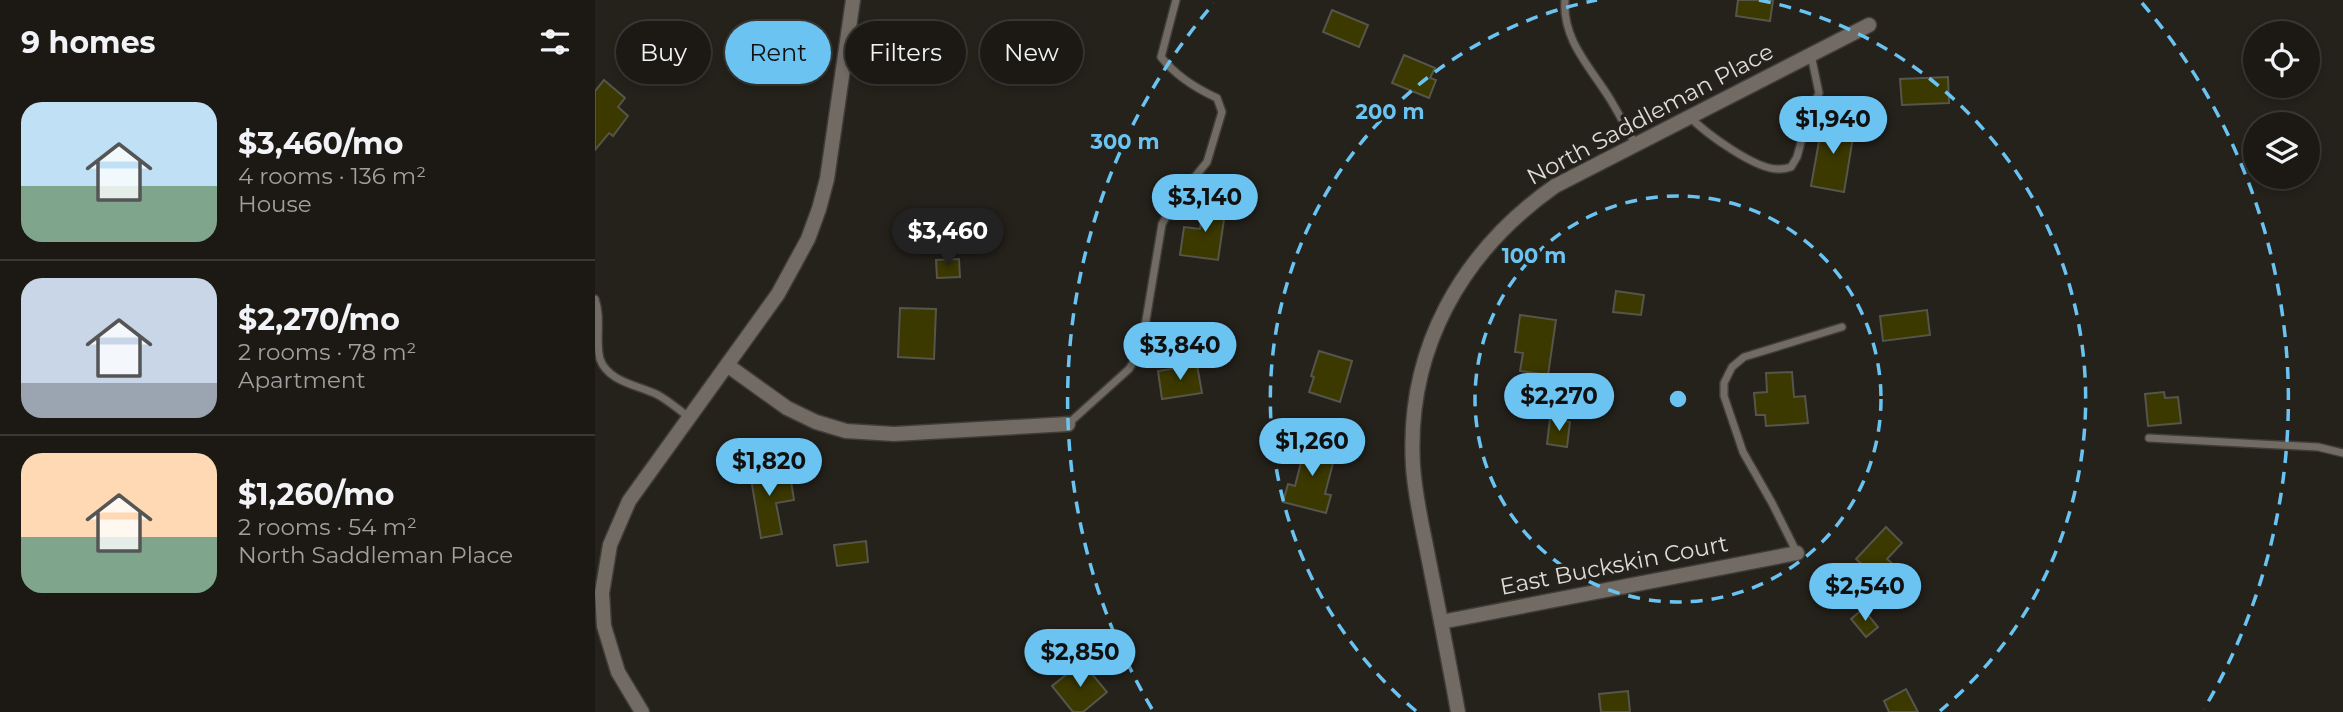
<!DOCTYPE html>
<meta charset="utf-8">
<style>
:root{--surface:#1c1914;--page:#25221d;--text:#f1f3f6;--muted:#a0a0a0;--line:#3a3834;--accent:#6ac3f1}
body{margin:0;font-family:Montserrat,sans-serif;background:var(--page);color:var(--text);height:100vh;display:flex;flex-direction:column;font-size:26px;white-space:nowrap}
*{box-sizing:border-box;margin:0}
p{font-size:23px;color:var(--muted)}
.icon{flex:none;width:38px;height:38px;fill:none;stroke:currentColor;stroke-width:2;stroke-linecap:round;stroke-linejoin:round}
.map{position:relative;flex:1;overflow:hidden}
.sheet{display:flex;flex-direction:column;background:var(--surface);width:595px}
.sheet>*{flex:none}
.top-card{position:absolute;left:21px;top:21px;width:665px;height:63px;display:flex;gap:14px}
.fabs{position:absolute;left:1648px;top:21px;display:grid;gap:14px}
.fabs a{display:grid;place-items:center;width:77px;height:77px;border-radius:50%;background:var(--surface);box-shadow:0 4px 10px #0003,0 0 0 2px var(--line);font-size:35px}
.price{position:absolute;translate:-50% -60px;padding:0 16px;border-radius:24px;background:var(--accent);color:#111;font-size:23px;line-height:46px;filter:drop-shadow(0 2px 4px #0008)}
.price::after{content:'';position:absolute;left:50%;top:42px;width:21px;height:16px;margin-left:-10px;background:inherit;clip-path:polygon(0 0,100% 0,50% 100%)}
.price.on{background:#222;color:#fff}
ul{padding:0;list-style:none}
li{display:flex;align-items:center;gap:21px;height:175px;padding:0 21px}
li+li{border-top:2px solid var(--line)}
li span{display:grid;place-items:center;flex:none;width:196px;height:140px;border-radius:21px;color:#555}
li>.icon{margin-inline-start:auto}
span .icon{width:84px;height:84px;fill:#fffc;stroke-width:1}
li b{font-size:30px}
h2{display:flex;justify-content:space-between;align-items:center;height:84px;padding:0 21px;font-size:30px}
.chip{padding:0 24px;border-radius:32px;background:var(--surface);box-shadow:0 4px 10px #0003,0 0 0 2px var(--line);font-size:24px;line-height:63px}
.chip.on{background:var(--accent);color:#111}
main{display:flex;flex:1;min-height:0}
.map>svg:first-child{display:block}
.building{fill:#3b3800;stroke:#55554c;stroke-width:2}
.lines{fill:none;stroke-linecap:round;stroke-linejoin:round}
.service-casing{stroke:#403c38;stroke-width:10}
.minor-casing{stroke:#403c38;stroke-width:17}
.service{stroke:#716b64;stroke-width:7}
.minor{stroke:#716b64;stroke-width:14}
.ring{fill:none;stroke:#6ac3f1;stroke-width:3.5;stroke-dasharray:12 9}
.labels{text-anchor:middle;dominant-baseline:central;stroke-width:7;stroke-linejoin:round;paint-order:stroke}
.street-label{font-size:23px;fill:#dfdbd7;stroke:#25211b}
.centre{fill:#6ac3f1;stroke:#25211b;stroke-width:3.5}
.ring-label{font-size:21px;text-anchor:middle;font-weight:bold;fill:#6ac3f1;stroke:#25211b;stroke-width:7;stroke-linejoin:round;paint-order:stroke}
</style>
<main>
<section class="sheet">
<h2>9 homes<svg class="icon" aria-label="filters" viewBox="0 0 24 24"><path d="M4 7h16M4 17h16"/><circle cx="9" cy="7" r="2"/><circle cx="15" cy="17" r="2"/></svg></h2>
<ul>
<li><span style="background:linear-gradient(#bfe0f5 60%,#7fa58c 0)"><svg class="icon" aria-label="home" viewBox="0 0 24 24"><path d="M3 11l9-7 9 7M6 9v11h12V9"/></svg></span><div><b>$3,460/mo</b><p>4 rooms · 136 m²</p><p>House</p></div></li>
<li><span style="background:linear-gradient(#c9d6e8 75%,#9aa5b1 0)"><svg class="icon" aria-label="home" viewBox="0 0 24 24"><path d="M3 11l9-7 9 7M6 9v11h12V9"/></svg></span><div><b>$2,270/mo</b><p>2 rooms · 78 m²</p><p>Apartment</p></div></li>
<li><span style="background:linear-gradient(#ffd9b3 60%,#7fa58c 0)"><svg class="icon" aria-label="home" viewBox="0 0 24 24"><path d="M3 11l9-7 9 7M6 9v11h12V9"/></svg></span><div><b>$1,260/mo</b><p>2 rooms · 54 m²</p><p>North Saddleman Place</p></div></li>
</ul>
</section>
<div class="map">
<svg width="1748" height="712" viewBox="0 0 1748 712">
<rect width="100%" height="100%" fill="#25211b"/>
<g class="building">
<path d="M1143 0H1178L1175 21 1141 16Z"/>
<path d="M737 10 773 25 764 47 728 32Z"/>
<path d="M809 55 840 68 835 78 841 80 834 98 797 83Z"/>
<path d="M1353 77 1354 103 1307 105 1305 79Z"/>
<path d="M9 80 30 98 23 107 33 116 18 136 14 133 0 150V91Z"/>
<path d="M1228 119 1260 125 1249 192 1216 186Z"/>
<path d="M608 203 631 206 623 260 585 255 589 227 605 229Z"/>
<path d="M364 259 365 277 342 278 341 260Z"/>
<path d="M1021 291 1049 295 1046 315 1018 312Z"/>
<path d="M305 308 341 309 339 359 303 357Z"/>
<path d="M1332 310 1335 335 1288 341 1285 316Z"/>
<path d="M925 315 961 320 953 375 925 371 928 353 920 352Z"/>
<path d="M724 351 757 361 745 402 714 392 719 377 716 376Z"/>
<path d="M602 365 607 393 567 399 563 371Z"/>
<path d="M1197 372 1199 397 1210 396 1213 423 1171 426 1170 415H1161L1159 393 1172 392 1171 373Z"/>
<path d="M1569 392 1570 398 1583 397 1586 423 1553 426 1550 394Z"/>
<path d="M955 419 975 422 972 447 952 444Z"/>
<path d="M713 435 734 440 730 457 739 459 730 494 736 495 731 513 688 502 693 484 700 486Z"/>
<path d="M179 463 182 483 196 481 199 500 181 503 187 534 166 538 154 467Z"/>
<path d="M1291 527 1307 543 1292 559 1308 573 1277 606 1264 594 1280 577 1261 559Z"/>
<path d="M271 541 273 562 242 566 239 545Z"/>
<path d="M1268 609 1283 627 1271 637 1256 619Z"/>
<path d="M487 662 512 692 488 712H478L457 686Z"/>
<path d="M1311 689 1323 712H1294L1289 701Z"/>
<path d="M1033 691 1035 712H1006L1004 694Z"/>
</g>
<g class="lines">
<g class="service-casing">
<g id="service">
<path d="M970 0C967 40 996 68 1015 99 1024 114 1032 129 1040 144"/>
<path d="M1094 116C1110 133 1162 171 1185 169 1189 169 1193 168 1196 167L1202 157 1214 113 1224 93 1216 55"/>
<path d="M0 299C7 319 0 340 5 359 13 382 43 385 63 395 74 401 84 410 94 417"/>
<path d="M473 424 534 369 546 350 567 224 581 200 612 162 627 112 622 98C600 88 581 76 566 57L581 0"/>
<path d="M1554 438 1723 447 1748 453"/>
<path d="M1202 553 1177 503 1148 452 1129 396V383L1137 367 1149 357 1247 327"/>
</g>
</g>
<g class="minor-casing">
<g id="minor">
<path d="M132 365 192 408 221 422 251 431 299 434 473 424"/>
<path d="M846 622 1202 553"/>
<path d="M47 712 23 672 9 626 7 593 15 545 34 501 183 294 213 239 224 209 232 179 258 0"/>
<path d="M863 712C854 662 844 611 834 561 828 529 820 498 818 466 811 350 866 252 960 186L1274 25"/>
</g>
</g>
<use href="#service" class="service"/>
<use href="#minor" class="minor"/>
</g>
<g class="ring">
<circle cx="1083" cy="399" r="203"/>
<path d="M821 711A407 407 0 0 1 1002 0M1164 0A407 407 0 0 1 1345 711"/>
<path d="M557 709A610 610 0 0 1 619 3M1547 3A610 610 0 0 1 1609 709"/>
</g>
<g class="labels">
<g class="street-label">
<text transform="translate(1055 114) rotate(-28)">North Saddleman Place</text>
<text transform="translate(1019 565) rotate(-11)">East Buckskin Court</text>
</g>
</g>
<circle cx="1083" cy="399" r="10" class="centre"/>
<g class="ring-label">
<text x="795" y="119">200 m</text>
<text x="530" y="149">300 m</text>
<text x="939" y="263">100 m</text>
</g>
</svg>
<div class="fabs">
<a><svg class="icon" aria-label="locate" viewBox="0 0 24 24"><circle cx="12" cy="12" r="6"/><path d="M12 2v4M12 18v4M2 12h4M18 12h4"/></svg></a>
<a><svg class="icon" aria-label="layers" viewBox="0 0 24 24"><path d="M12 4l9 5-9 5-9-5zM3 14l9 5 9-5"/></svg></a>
</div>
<b class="price" style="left:1238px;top:156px">$1,940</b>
<b class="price" style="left:610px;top:234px">$3,140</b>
<b class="price on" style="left:353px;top:268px">$3,460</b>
<b class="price" style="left:585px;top:382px">$3,840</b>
<b class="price" style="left:964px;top:433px">$2,270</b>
<b class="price" style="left:717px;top:478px">$1,260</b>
<b class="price" style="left:174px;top:498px">$1,820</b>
<b class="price" style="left:1270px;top:623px">$2,540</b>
<b class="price" style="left:485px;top:689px">$2,850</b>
<div class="top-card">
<a class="chip">Buy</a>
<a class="chip on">Rent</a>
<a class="chip">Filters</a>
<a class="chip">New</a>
</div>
</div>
</main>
